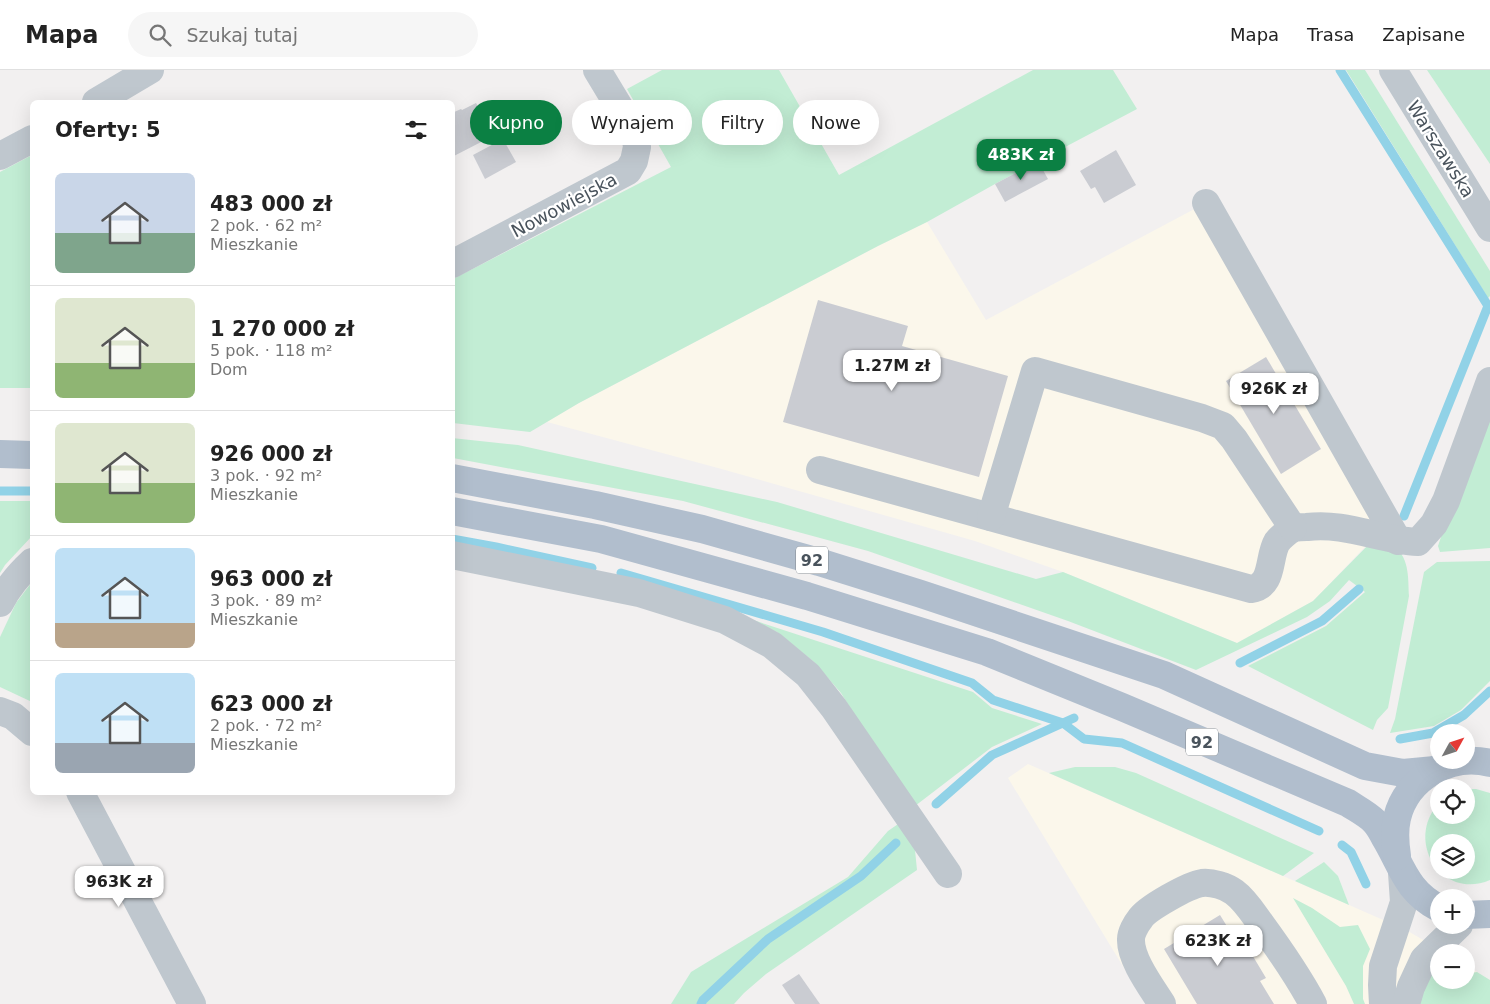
<!DOCTYPE html>
<html lang="pl">
<meta charset="utf-8">
<style>
:root{--surface:#fff;--page:#f6f6f6;--text:#222;--muted:#767676;--line:#e0e0e0;--accent:#0b8043}
body{margin:0;font-family:"DejaVu Sans",sans-serif;background:var(--page);color:var(--text);height:100vh;display:flex;flex-direction:column;font-size:19px;white-space:nowrap}
*{box-sizing:border-box;margin:0}
p{font-size:16px;color:var(--muted)}
.icon{flex:none;width:28px;height:28px;fill:none;stroke:currentColor;stroke-width:2;stroke-linecap:round;stroke-linejoin:round}
.map{position:relative;flex:1;overflow:hidden}
.sheet{position:absolute;left:30px;top:30px;width:425px;height:695px;display:flex;flex-direction:column;background:var(--surface);border-radius:8px;box-shadow:0 5px 20px #0002}
.sheet>*{flex:none}
.top-card{position:absolute;left:470px;top:30px;width:475px;height:45px;display:flex;gap:10px}
.needle{width:32px;rotate:50deg}
.tools{position:absolute;left:1430px;top:654px;display:grid;gap:10px}
.tools a{display:grid;place-items:center;width:45px;height:45px;border-radius:50%;background:var(--surface);box-shadow:0 5px 20px #0002;font-size:25px}
.price{position:absolute;translate:-50% -42px;padding:0 11px;border-radius:10px;background:#fff;color:#222;font-size:16px;line-height:32px;filter:drop-shadow(0 1px 2px #0008)}
.price::after{content:'';position:absolute;left:50%;top:30px;width:15px;height:11px;margin-left:-8px;background:inherit;clip-path:polygon(0 0,100% 0,50% 100%)}
.price.on{background:var(--accent);color:#fff}
ul{padding:0;list-style:none}
li{display:flex;align-items:center;gap:15px;height:125px;padding:0 25px}
li+li{border-top:1px solid var(--line)}
li span{display:grid;place-items:center;flex:none;width:140px;height:100px;border-radius:8px;color:#555}
li>.icon{margin-inline-start:auto}
span .icon{width:60px;height:60px;fill:#fffc;stroke-width:1}
li b{font-size:21px}
h2{display:flex;justify-content:space-between;align-items:center;height:60px;padding:0 25px;font-size:21px}
.tag{padding:0 18px;border-radius:22px;background:var(--surface);box-shadow:0 5px 20px #0002;font-size:18px;line-height:45px}
.tag.on{background:var(--accent);color:#fff}
header{display:flex;align-items:center;gap:30px;box-sizing:border-box;height:70px;padding:0 25px;background:var(--surface);border-bottom:1px solid var(--line)}
header strong{font-size:24px}
nav{display:flex;gap:28px;margin-inline-start:auto;font-size:18px}
.search{width:350px;height:45px;background:var(--page);display:flex;align-items:center;gap:12px;box-sizing:border-box;padding:0 18px;border-radius:28px;color:var(--muted);font-size:19px}
.map>svg:first-child{display:block}
.commercial{fill:#fbf7eb}
.green{fill:#c2edd4;fill-rule:evenodd}
.lines{fill:none;stroke-linecap:round;stroke-linejoin:round}
.stream{stroke:#91d2e7;stroke-width:9}
.building{fill:#caccd2}
.minor{stroke:#bfc7ce;stroke-width:28}
.major{stroke:#b1becd;stroke-width:28}
.labels{text-anchor:middle;dominant-baseline:central;stroke-width:4.5;stroke-linejoin:round;paint-order:stroke}
.shield{fill:#fff;stroke:#80878d;stroke-width:1}
.shield-label{font-size:16px;font-weight:bold;fill:#49535c}
.street-label{font-size:18px;fill:#49535c;stroke:#fff}
</style>
<header>
<strong>Mapa</strong>
<div class="search"><svg class="icon" aria-label="search" viewBox="0 0 24 24"><circle cx="10" cy="10" r="6"/><path d="M15 15l6 6"/></svg>Szukaj tutaj</div>
<nav><a>Mapa</a><a>Trasa</a><a>Zapisane</a></nav>
</header>
<div class="map">
<svg width="1490" height="934" viewBox="0 0 1490 934">
<rect width="100%" height="100%" fill="#f2f0f0"/>
<g class="commercial">
<path d="M1200 136 1384 457 1313 531 1237 573 1063 502 975 471 718 398 547 352 579 333 878 176 927 152 986 250Z"/>
<path d="M1028 694 1406 860 1444 882H1439V910H1466V895L1490 910V934H1146L1008 708Z"/>
</g>
<g class="green">
<path d="M662 0H779L839 105 1033 0H1113L1137 39 995 114 927 152 878 176 579 333 530 362 453 353V209L671 97 627 19Z"/>
<path d="M1346 0H1365L1490 201V226L1488 228Z"/>
<path d="M1427 0H1490V94Z"/>
<path d="M32 85V318H0V102Z"/>
<path d="M1490 335V478L1440 482 1438 476 1476 362Z"/>
<path d="M452 368 518 375 777 432 1036 509 1063 502 1237 573 1313 531 1373 470C1380 472 1389 474 1395 478 1410 488 1408 511 1409 526L1388 638 1377 650 1373 660 1248 596 1326 556 1365 522 1349 510 1330 531 1307 547 1196 600 1068 551 868 481 683 431 453 388Z"/>
<path d="M0 431H32V466L5 495 0 503Z"/>
<path d="M1490 491V611L1461 640 1434 656 1390 663 1395 649 1424 502 1437 492Z"/>
<path d="M32 512V632L0 617V567L16 533Z"/>
<path d="M741 546 973 622 992 638 1042 654 992 677 915 736 873 675 841 623 814 592 777 562Z"/>
<path d="M1075 697H1115L1136 703 1314 783 1283 806 1049 703Z"/>
<path d="M1466 719H1476L1490 723V810C1442 831 1404 771 1439 733V745H1466ZM1439 772H1466V800H1439Z"/>
<path d="M901 752 914 770 917 800 766 904 744 923 734 934H671L691 902 848 807 888 761Z"/>
<path d="M1324 792 1338 806 1349 835 1295 811Z"/>
<path d="M1293 828 1312 838 1340 857 1358 855 1370 879 1363 896V929L1365 934H1354L1346 916Z"/>
<path d="M1428 901 1439 907V910H1466V904L1477 902 1490 910V934H1419Z"/>
</g>
<g class="lines">
<g class="stream">
<path d="M1340 0 1490 239"/>
<path d="M0 421H32"/>
<path d="M1404 446 1488 236"/>
<path d="M452 469 496 477 592 498"/>
<path d="M621 503 823 562 972 613 993 630 1063 653 1084 669 1122 673 1319 761"/>
<path d="M1240 593 1322 551 1359 519"/>
<path d="M1400 669 1433 663 1464 645 1490 621"/>
<path d="M936 734 992 685 1074 648"/>
<path d="M1342 775 1351 782 1366 814"/>
<path d="M701 934 703 930 768 869 861 806 896 773"/>
</g>
</g>
<g class="building">
<path d="M476 33 489 56 480 61 485 70 452 87V43L461 39 462 40Z"/>
<path d="M503 69 516 92 485 109 473 85Z"/>
<path d="M1116 80 1136 115 1104 133 1095 117 1091 119 1080 101Z"/>
<path d="M1038 91 1048 109 1005 132 995 114Z"/>
<path d="M818 230 908 256 902 276 1008 306 979 407 783 352Z"/>
<path d="M1266 287 1321 379 1281 404 1226 311Z"/>
<path d="M1220 845 1233 866 1239 863 1266 908 1260 911 1274 934H1197L1164 879Z"/>
<path d="M799 904 820 934H795L782 915Z"/>
</g>
<g class="lines">
<g class="minor">
<path d="M1393 0 1490 158"/>
<path d="M96 32 150 0"/>
<path d="M0 86 32 69"/>
<path d="M1206 133 1398 471"/>
<path d="M452 194 628 101 634 91 637 77 635 63 597 0"/>
<path d="M820 400 1251 519C1274 516 1268 487 1277 472 1280 468 1288 461 1292 459 1296 457 1303 457 1307 457 1345 452 1380 470 1418 472L1434 454 1446 431 1490 311"/>
<path d="M991 447 1035 301 1202 348 1223 356 1234 369 1293 458"/>
<path d="M452 485 639 523 725 550 772 575 808 605 834 638 948 804"/>
<path d="M0 533C8 517 19 504 32 492"/>
<path d="M0 641 13 646 32 662"/>
<path d="M80 722 192 934"/>
<path d="M1162 934C1152 918 1130 889 1131 869 1131 863 1136 854 1140 849 1147 838 1189 815 1202 813 1212 812 1226 816 1234 822 1245 830 1253 843 1261 854 1280 880 1298 906 1313 934"/>
<path d="M1383 934 1382 915 1383 896 1404 832 1402 803"/>
<path d="M1406 934 1411 917 1424 889 1459 855"/>
</g>
<g class="major">
<path d="M0 384 32 385"/>
<path d="M452 408 595 435 702 459 819 492 921 524 1164 605 1365 696 1403 703 1435 700"/>
<path d="M452 441 601 469 807 526 987 582 1122 637 1348 733C1357 739 1367 744 1374 751 1379 756 1382 762 1385 768 1402 796 1406 821 1439 838"/>
<path d="M1397 786C1395 773 1394 761 1397 748 1407 707 1451 683 1490 693"/>
<path d="M1466 845 1490 844"/>
</g>
</g>
<g class="labels">
<g class="shield">
<rect x="796" y="476.5" width="32" height="27" rx="4"/>
<rect x="1186" y="658.5" width="32" height="27" rx="4"/>
</g>
<g class="shield-label">
<text x="812" y="490">92</text>
<text x="1202" y="672">92</text>
</g>
<g class="street-label">
<text transform="translate(1441 79) rotate(58)">Warszawska</text>
<text transform="translate(564 135) rotate(-28)">Nowowiejska</text>
</g>
</g>
</svg>
<div class="tools">
<a><svg class="needle" viewBox="-14 -14 28 28"><path d="M0-13l5 13h-10z" fill="#e53935"/><path d="M0 13l5-13h-10z" fill="#767676"/></svg></a>
<a><svg class="icon" aria-label="locate" viewBox="0 0 24 24"><circle cx="12" cy="12" r="6"/><path d="M12 2v4M12 18v4M2 12h4M18 12h4"/></svg></a>
<a><svg class="icon" aria-label="layers" viewBox="0 0 24 24"><path d="M12 4l9 5-9 5-9-5zM3 14l9 5 9-5"/></svg></a>
<a>+</a>
<a>−</a>
</div>
<b class="price on" style="left:1021px;top:111px">483K zł</b>
<b class="price" style="left:892px;top:322px">1.27M zł</b>
<b class="price" style="left:1274px;top:345px">926K zł</b>
<b class="price" style="left:119px;top:838px">963K zł</b>
<b class="price" style="left:1218px;top:897px">623K zł</b>
<div class="top-card">
<a class="tag on">Kupno</a>
<a class="tag">Wynajem</a>
<a class="tag">Filtry</a>
<a class="tag">Nowe</a>
</div>
<section class="sheet">
<h2>Oferty: 5<svg class="icon" aria-label="filters" viewBox="0 0 24 24"><path d="M4 7h16M4 17h16"/><circle cx="9" cy="7" r="2"/><circle cx="15" cy="17" r="2"/></svg></h2>
<ul>
<li><span style="background:linear-gradient(#c9d6e8 60%,#7fa58c 0)"><svg class="icon" aria-label="home" viewBox="0 0 24 24"><path d="M3 11l9-7 9 7M6 9v11h12V9"/></svg></span><div><b>483 000 zł</b><p>2 pok. · 62 m²</p><p>Mieszkanie</p></div></li>
<li><span style="background:linear-gradient(#dfe7d0 65%,#8fb573 0)"><svg class="icon" aria-label="home" viewBox="0 0 24 24"><path d="M3 11l9-7 9 7M6 9v11h12V9"/></svg></span><div><b>1 270 000 zł</b><p>5 pok. · 118 m²</p><p>Dom</p></div></li>
<li><span style="background:linear-gradient(#dfe7d0 60%,#8fb573 0)"><svg class="icon" aria-label="home" viewBox="0 0 24 24"><path d="M3 11l9-7 9 7M6 9v11h12V9"/></svg></span><div><b>926 000 zł</b><p>3 pok. · 92 m²</p><p>Mieszkanie</p></div></li>
<li><span style="background:linear-gradient(#bfe0f5 75%,#b9a48a 0)"><svg class="icon" aria-label="home" viewBox="0 0 24 24"><path d="M3 11l9-7 9 7M6 9v11h12V9"/></svg></span><div><b>963 000 zł</b><p>3 pok. · 89 m²</p><p>Mieszkanie</p></div></li>
<li><span style="background:linear-gradient(#bfe0f5 70%,#9aa5b1 0)"><svg class="icon" aria-label="home" viewBox="0 0 24 24"><path d="M3 11l9-7 9 7M6 9v11h12V9"/></svg></span><div><b>623 000 zł</b><p>2 pok. · 72 m²</p><p>Mieszkanie</p></div></li>
</ul>
</section>
</div>
